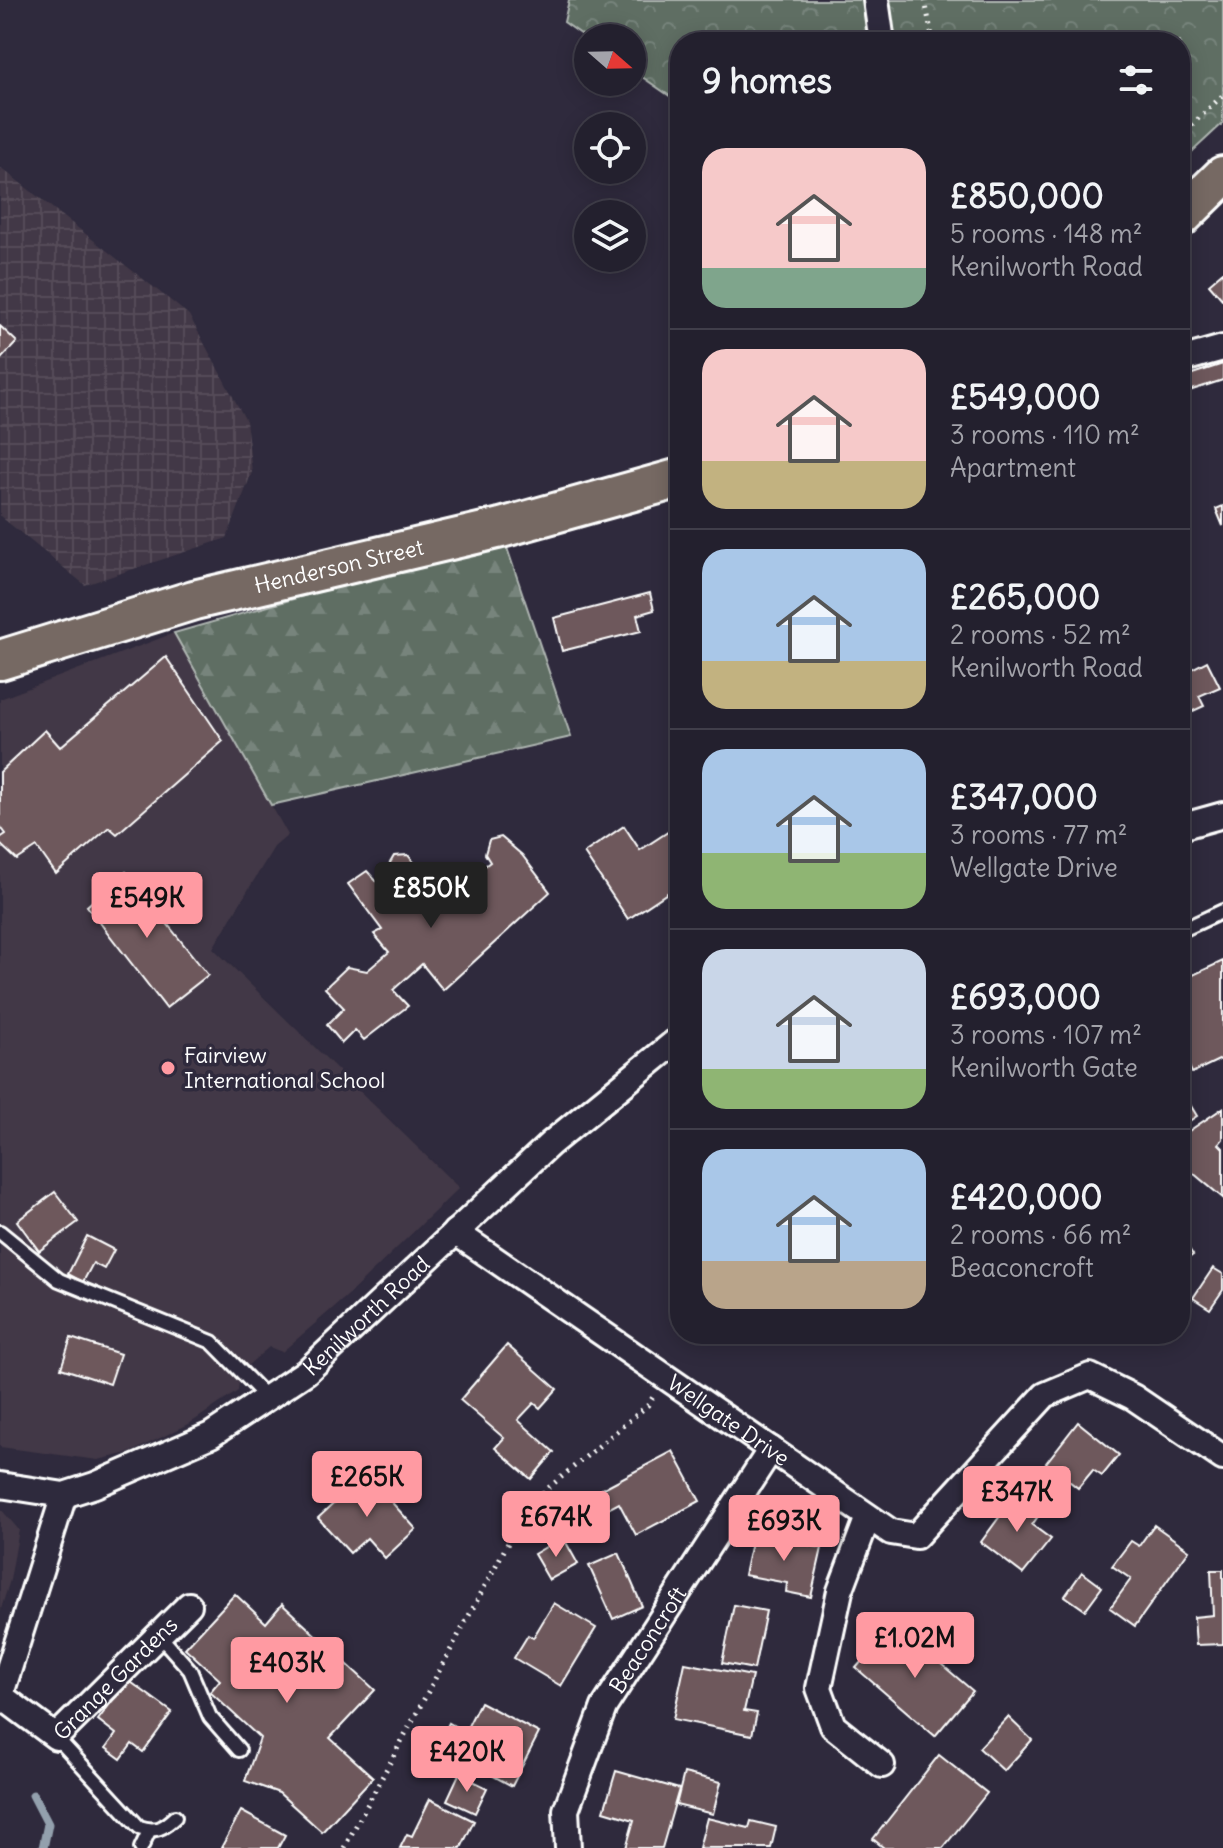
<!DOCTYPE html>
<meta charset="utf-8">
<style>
:root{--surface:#23202e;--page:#2b2836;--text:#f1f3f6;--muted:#a3a3aa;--line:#403e4a;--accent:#ff9aa2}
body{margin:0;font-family:Delius,sans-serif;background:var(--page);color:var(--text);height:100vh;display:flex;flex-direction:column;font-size:30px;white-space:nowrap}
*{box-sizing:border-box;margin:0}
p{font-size:26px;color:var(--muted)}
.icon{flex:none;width:44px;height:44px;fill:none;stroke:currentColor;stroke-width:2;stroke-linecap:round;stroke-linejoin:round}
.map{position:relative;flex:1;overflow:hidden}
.sheet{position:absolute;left:670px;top:32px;width:520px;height:1312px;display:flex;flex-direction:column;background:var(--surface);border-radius:32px;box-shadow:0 4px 20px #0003,0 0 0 2px var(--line)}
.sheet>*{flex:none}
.needle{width:52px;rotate:110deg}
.tools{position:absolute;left:574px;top:24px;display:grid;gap:16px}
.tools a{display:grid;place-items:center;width:72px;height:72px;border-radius:50%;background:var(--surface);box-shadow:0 4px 20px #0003,0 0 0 2px var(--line);font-size:40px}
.price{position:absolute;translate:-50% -68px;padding:0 18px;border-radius:8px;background:var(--accent);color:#111;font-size:26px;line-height:52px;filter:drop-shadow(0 2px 4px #0008)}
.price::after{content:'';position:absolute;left:50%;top:48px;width:24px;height:18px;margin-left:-12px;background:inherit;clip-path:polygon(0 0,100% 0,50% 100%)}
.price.active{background:#222;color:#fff}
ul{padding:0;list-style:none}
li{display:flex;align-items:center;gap:24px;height:200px;padding:0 32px}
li+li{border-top:2px solid var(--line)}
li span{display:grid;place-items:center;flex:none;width:224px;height:160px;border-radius:24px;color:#555}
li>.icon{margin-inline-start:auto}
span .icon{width:96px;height:96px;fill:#fffc;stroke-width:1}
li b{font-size:34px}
h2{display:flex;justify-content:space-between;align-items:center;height:96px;padding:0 32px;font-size:34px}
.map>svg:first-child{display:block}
.built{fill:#423846}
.industrial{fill:url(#industrial-grid)}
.forest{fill:url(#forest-firs);stroke:#afb6b2;stroke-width:2}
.park{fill:url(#park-crowns);stroke:#afb6b2;stroke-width:2}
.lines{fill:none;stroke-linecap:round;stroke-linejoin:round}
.stream{stroke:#93a0ad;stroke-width:9}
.building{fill:#6e585c;stroke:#fff;stroke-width:2}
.lane-casing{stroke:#fff;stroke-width:18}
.street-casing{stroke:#fff;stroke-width:30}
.primary-casing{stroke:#fff;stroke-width:44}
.path{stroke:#fff;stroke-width:5;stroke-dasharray:2 6;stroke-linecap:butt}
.lane{stroke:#2f2a3d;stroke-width:12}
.street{stroke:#2f2a3d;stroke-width:24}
.primary{stroke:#766964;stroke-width:38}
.poi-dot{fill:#ff9aa2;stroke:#2f2a3d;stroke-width:3}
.labels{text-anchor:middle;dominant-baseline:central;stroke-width:7;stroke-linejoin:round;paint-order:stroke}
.street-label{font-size:22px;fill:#fff;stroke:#2f2a3d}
.poi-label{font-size:22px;fill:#fff;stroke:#2f2a3d;text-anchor:start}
</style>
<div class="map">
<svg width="1223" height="1848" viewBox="0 0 1223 1848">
<defs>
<pattern id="industrial-grid" width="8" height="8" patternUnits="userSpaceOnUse" patternTransform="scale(2)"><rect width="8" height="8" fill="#423846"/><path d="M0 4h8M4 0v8" fill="none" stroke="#554c58"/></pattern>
<pattern id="forest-firs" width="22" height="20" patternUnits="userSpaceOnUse" patternTransform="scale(2)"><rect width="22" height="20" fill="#5f6e64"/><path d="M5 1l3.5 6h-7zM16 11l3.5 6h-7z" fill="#77847b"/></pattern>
<pattern id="park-crowns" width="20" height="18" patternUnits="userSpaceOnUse" patternTransform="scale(2)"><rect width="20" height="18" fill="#5f6e64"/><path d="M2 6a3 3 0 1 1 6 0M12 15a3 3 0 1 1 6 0" fill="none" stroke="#77847b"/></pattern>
</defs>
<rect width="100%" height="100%" fill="#2f2a3d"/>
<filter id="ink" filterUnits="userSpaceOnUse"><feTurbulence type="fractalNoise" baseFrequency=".0125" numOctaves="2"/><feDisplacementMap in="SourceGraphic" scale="16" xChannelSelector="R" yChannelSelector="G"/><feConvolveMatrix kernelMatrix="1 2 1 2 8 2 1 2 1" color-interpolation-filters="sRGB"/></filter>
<g filter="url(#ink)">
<g class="built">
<path d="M174 633 288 835 274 847 213 948 459 1188 347 1296 282 1352 269 1347 240 1372 238 1391 189 1424 129 1453 98 1460 0 1447V699Z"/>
<path d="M0 1508 19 1530 10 1580 0 1612Z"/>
</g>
<path class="industrial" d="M0 167 189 315 246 421 252 472 227 538 85 585 0 516Z"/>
<path class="forest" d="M504 539 571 737 271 805 174 633Z"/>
<path class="park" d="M569 0H1223V123L1180 163V42H680V103L632 70V38L588 39 564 22Z"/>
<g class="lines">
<path class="stream" d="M33 1795 48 1824 43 1848"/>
</g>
<g class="building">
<path d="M1223 272V300L1209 284Z"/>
<path d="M0 326 17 342 0 360Z"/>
<path d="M1223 364V380L1180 394 1187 417 1180 420V378Z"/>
<path d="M1223 506V526L1216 509Z"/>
<path d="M650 593 654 610 637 615 641 631 562 651 554 618Z"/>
<path d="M166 657 223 741 117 834 109 827 56 874 37 847 17 860 0 844V838L6 834 0 826V772L45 730 60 747Z"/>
<path d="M1207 661 1220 687 1199 696 1204 706 1180 717V665L1186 662 1190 670Z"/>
<path d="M680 824V889L678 886 628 919 584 853 624 826 640 850Z"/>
<path d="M501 837 522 855 550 892 443 990 422 964 393 990 408 1006 364 1040 355 1030 342 1043 327 1025 344 1008 325 988 347 967 367 971 389 952 374 934 382 930 348 884 367 871 379 884 391 873 387 868 394 856 408 855 435 888 459 870 472 876 490 862 485 854 489 840Z"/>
<path d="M126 872 208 975 166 1008 87 906Z"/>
<path d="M1223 961V1058L1192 1073 1188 1064 1182 1066 1180 1062V981Z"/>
<path d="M1180 1088 1197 1116 1180 1127Z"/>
<path d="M1223 1108V1139L1219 1144 1223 1148V1198L1180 1162V1137Z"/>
<path d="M55 1192 78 1222 39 1251 17 1221Z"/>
<path d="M1180 1235 1193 1255 1180 1264Z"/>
<path d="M87 1236 114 1250 104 1269 93 1263 83 1282 68 1274Z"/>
<path d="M1213 1268 1223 1274V1290L1210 1309 1193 1298Z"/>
<path d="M71 1338 120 1354 110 1384 61 1368Z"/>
<path d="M507 1345 557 1389 540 1408 534 1403 518 1420 554 1452 531 1479 495 1448 504 1438 460 1400Z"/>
<path d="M1078 1422 1119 1455 1102 1476 1093 1470 1078 1488 1046 1463Z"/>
<path d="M673 1451 700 1501 636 1535 619 1503 608 1509 598 1491Z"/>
<path d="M366 1474 416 1529 385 1558 367 1538 350 1553 318 1518Z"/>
<path d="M1013 1491 1041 1512 1032 1525 1051 1539 1023 1574 981 1542 1000 1516 997 1513Z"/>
<path d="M1154 1525 1189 1550 1135 1626 1110 1608 1131 1579 1112 1566 1131 1541 1139 1546Z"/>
<path d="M753 1533 822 1548 811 1597 786 1592 787 1583 744 1575Z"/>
<path d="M563 1537 578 1564 549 1580 534 1554Z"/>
<path d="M619 1553 642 1606 613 1619 589 1566Z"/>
<path d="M1211 1570H1223V1644L1196 1645 1194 1617 1213 1615Z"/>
<path d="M1082 1572 1102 1587 1085 1610 1065 1596Z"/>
<path d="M235 1594 266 1623 282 1604 375 1690 330 1738 373 1777 322 1832 279 1793 245 1781 260 1738 210 1692 220 1680 185 1648Z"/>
<path d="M554 1603 596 1628 561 1686 514 1658 528 1635 533 1638Z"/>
<path d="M734 1605 766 1611 754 1669 722 1663Z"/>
<path d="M894 1624 973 1691 935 1736 856 1668Z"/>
<path d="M685 1663 752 1676 744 1711 757 1713 752 1735 673 1719Z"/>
<path d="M128 1680 172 1712 143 1752 132 1744 121 1759 106 1748 116 1734 98 1720Z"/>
<path d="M480 1702 539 1733 512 1786 437 1746 449 1723 465 1732Z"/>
<path d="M1008 1717 1032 1740 1004 1771 979 1748Z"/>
<path d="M939 1755 987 1793 943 1848H884L873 1839Z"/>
<path d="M616 1771 679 1789 662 1848H626L634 1820 604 1811Z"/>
<path d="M684 1773 721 1782 713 1814 676 1805Z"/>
<path d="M459 1774 487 1788 475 1813 447 1800Z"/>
<path d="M430 1799 474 1821 461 1848H400L407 1834 412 1836Z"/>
<path d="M241 1811 285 1835 278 1848H221Z"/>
<path d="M707 1818 749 1828 751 1821 776 1827 771 1848H699Z"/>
</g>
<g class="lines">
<g class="lane-casing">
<g id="lane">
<path d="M1180 931 1223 911"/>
<path d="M0 1232 59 1280 212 1342 267 1398"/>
<path d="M159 1635 190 1670 210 1717 239 1750"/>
<path d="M56 1737 139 1827C156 1833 163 1828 175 1817"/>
<path d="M141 1848 149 1831"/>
</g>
</g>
<g class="street-casing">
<g id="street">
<path d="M876 0 882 42"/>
<path d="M1180 360 1223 348"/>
<path d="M1180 827 1223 815"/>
<path id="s1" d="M455 1232 891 1532 916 1536 1045 1395 1090 1376 1133 1397 1223 1458"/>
<path id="s2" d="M0 1485 64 1495 95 1485 211 1435 306 1372 550 1144 680 1038"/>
<path d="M868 1517 840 1591 819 1688 833 1726 882 1765"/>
<path id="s3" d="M1 1696 56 1737 189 1605"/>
<path d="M0 1697 64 1495"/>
<path id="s4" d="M568 1848 566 1810 604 1707 771 1449"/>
</g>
</g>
<g class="primary-casing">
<g id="primary">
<path d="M1180 218 1223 176"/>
<path id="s5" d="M0 660 194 600 501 528 680 478"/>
</g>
</g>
<g class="path">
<path d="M925 0 933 42"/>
<path d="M1180 136 1223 95"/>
<path d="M344 1848 529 1504 648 1405 653 1397"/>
</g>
<use href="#lane" class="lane"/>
<use href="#street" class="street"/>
<use href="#primary" class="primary"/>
</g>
</g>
<circle class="poi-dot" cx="168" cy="1068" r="8"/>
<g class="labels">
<g class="street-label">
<text stroke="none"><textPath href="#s5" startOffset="352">Henderson Street</textPath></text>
<text stroke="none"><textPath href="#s2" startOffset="420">Kenilworth Road</textPath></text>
<text stroke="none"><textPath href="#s1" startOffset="332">Wellgate Drive</textPath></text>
<text stroke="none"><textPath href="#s4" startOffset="228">Beaconcroft</textPath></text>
<text stroke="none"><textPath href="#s3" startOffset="152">Grange Gardens</textPath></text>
</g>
<g class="poi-label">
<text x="184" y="1055">Fairview<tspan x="184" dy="25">International School</tspan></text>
</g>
</g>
</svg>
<div class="tools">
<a><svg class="needle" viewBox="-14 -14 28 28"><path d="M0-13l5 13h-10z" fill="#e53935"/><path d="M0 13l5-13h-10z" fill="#a3a3aa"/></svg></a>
<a><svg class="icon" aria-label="locate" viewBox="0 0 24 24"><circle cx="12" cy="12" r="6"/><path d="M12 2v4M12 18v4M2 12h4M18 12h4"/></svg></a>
<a><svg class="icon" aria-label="layers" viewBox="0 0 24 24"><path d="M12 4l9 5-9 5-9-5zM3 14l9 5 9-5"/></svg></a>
</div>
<b class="price active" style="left:431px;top:930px">£850K</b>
<b class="price" style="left:147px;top:940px">£549K</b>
<b class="price" style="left:367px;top:1519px">£265K</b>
<b class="price" style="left:1017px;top:1534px">£347K</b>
<b class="price" style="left:556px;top:1559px">£674K</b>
<b class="price" style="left:784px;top:1563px">£693K</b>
<b class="price" style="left:915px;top:1680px">£1.02M</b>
<b class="price" style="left:287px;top:1705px">£403K</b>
<b class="price" style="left:467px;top:1794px">£420K</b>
<section class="sheet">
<h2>9 homes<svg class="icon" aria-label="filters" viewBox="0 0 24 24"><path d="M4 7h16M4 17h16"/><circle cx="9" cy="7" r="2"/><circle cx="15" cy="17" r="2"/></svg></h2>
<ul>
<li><span style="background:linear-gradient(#f6c9c9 75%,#7fa58c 0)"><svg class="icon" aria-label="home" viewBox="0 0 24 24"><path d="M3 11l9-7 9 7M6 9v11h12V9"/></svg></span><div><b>£850,000</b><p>5 rooms · 148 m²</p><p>Kenilworth Road</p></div></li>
<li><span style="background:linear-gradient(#f6c9c9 70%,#c2b280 0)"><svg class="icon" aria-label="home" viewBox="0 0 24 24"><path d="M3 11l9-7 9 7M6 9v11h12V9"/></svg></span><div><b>£549,000</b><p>3 rooms · 110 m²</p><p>Apartment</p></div></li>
<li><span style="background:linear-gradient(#a9c7e8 70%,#c2b280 0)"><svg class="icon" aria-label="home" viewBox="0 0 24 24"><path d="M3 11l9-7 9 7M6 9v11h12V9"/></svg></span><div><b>£265,000</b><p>2 rooms · 52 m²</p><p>Kenilworth Road</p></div></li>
<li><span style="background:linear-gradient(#a9c7e8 65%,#8fb573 0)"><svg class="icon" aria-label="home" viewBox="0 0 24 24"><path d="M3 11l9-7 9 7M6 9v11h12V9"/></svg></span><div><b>£347,000</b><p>3 rooms · 77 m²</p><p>Wellgate Drive</p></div></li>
<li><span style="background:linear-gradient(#c9d6e8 75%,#8fb573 0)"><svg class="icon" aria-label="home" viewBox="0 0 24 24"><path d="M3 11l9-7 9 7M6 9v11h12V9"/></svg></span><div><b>£693,000</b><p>3 rooms · 107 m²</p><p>Kenilworth Gate</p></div></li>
<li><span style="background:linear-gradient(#a9c7e8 70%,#b9a48a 0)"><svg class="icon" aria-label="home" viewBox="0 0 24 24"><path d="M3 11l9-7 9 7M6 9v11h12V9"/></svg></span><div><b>£420,000</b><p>2 rooms · 66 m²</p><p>Beaconcroft</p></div></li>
</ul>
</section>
</div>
